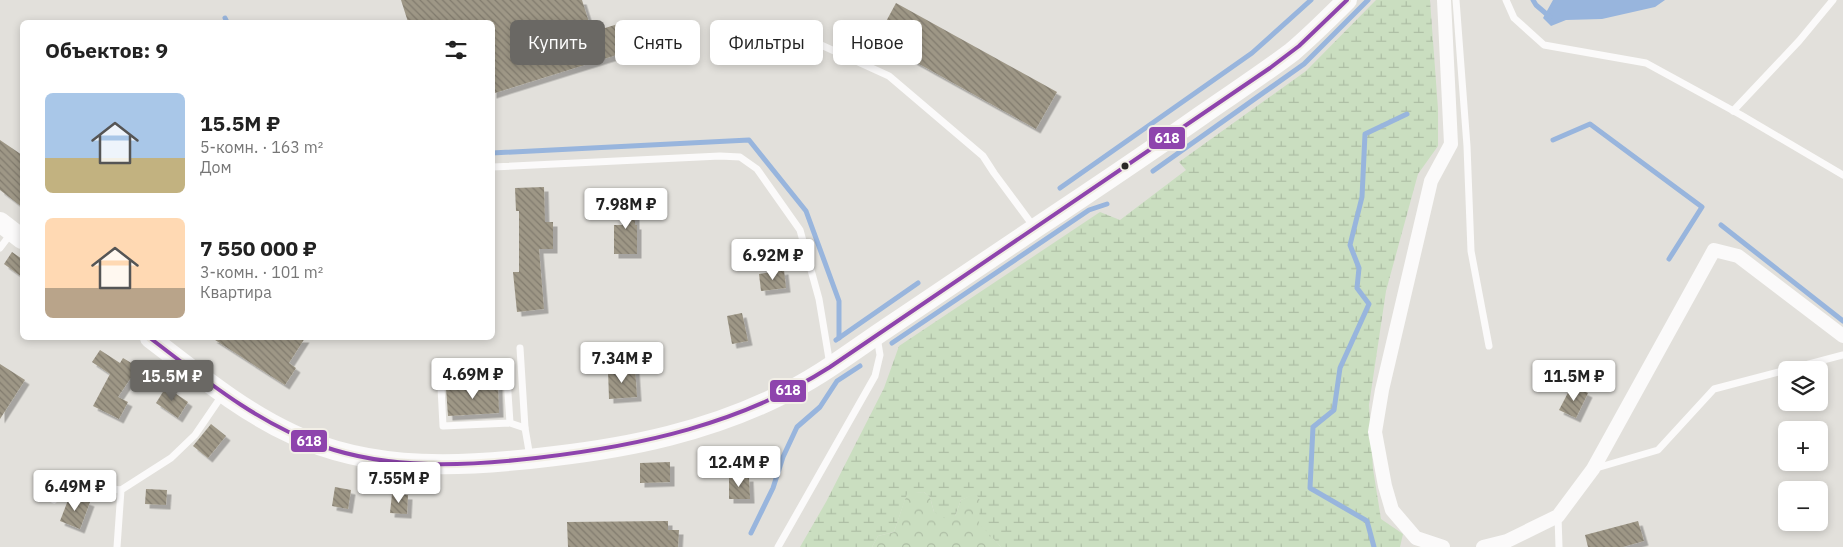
<!DOCTYPE html>
<html lang="ru">
<meta charset="utf-8">
<style>
:root{--surface:#fff;--page:#f2f2f2;--text:#222;--muted:#767676;--accent:#6a6864}
body{margin:0;font-family:"IBM Plex Sans",sans-serif;background:var(--page);color:var(--text);height:100vh;display:flex;flex-direction:column;font-size:19px;white-space:nowrap}
*{box-sizing:border-box;margin:0}
p{font-size:16px;color:var(--muted)}
.icon{flex:none;width:28px;height:28px;fill:none;stroke:currentColor;stroke-width:2;stroke-linecap:round;stroke-linejoin:round}
.map{position:relative;flex:1;overflow:hidden}
.details{position:absolute;left:20px;top:20px;width:475px;height:320px;display:flex;flex-direction:column;background:var(--surface);border-radius:8px;box-shadow:0 2px 8px #0003}
.details>*{flex:none}
.top-card{position:absolute;left:510px;top:20px;width:475px;height:45px;display:flex;gap:10px}
.tools{position:absolute;left:1778px;top:361px;display:grid;gap:10px}
.tools a{display:grid;place-items:center;width:50px;height:50px;border-radius:8px;background:var(--surface);box-shadow:0 2px 8px #0003;font-size:25px}
.price{position:absolute;translate:-50% -42px;padding:0 11px;border-radius:5px;background:#fff;color:#222;font-size:16px;line-height:32px;filter:drop-shadow(0 1px 2px #0008)}
.price::after{content:'';position:absolute;left:50%;top:30px;width:15px;height:11px;margin-left:-8px;background:inherit;clip-path:polygon(0 0,100% 0,50% 100%)}
.price.current{background:var(--accent);color:#fff}
ul{padding:0;list-style:none}
li{display:flex;align-items:center;gap:15px;height:125px;padding:0 25px}
li span{display:grid;place-items:center;flex:none;width:140px;height:100px;border-radius:8px;color:#555}
li>.icon{margin-inline-start:auto}
span .icon{width:60px;height:60px;fill:#fffc;stroke-width:1}
li b{font-size:21px}
h2{display:flex;justify-content:space-between;align-items:center;height:60px;padding:0 25px;font-size:21px}
.chip{padding:0 18px;border-radius:8px;background:var(--surface);box-shadow:0 2px 8px #0003;font-size:18px;line-height:45px}
.chip.current{background:var(--accent);color:#fff}
.map>svg:first-child{display:block}
.forest{fill:url(#forest-crowns)}
.wetland{fill:url(#wetland-marsh)}
.water{fill:#98b5dd}
.lines{fill:none;stroke-linecap:round;stroke-linejoin:round}
.stream{stroke:#98b5dd;stroke-width:5}
.building{fill:url(#building-back-hatch);filter:url(#shadow)}
.lane{stroke:#fbfafa;stroke-width:7}
.street{stroke:#fbfafa;stroke-width:14}
.secondary{stroke:#fbfafa;stroke-width:20}
.bus-1-casing{stroke:#f2efe6;stroke-width:8}
.bus-1{stroke:#8e44ad;stroke-width:4}
.bus-dot{fill:#292724;stroke:#f2efe6;stroke-width:2}
.line-badge{stroke:#f2efe6;stroke-width:2}
.badge-label{font-size:14px;text-anchor:middle;font-weight:bold;fill:#fff}
</style>
<div class="map">
<svg width="1843" height="547" viewBox="0 0 1843 547">
<defs>
<pattern id="forest-crowns" width="20" height="18" patternUnits="userSpaceOnUse" patternTransform="scale(1.25)"><rect width="20" height="18" fill="#cadec0"/><path d="M2 6a3 3 0 1 1 6 0M12 15a3 3 0 1 1 6 0" fill="none" stroke="#aebea5"/></pattern>
<pattern id="wetland-marsh" width="20" height="14" patternUnits="userSpaceOnUse" patternTransform="scale(1.25)"><rect width="20" height="14" fill="#cadec0"/><path d="M1 5h8M5 5V1M11 12h8M15 12V8" fill="none" stroke="#aebea5"/></pattern>
<pattern id="building-back-hatch" width="6" height="6" patternUnits="userSpaceOnUse" patternTransform="scale(1.25)"><rect width="6" height="6" fill="#9e9786"/><path d="M-1 5l2 2M0 0l6 6M5-1l2 2" fill="none" stroke="#817b6d"/></pattern>
<filter id="shadow"><feDropShadow dx="4.5" dy="4.5" stdDeviation="0" flood-color="#0004"/></filter>
</defs>
<rect width="100%" height="100%" fill="#e2e0db"/>
<path class="forest" d="M924 492 930 497 934 512 955 516 961 500 976 493 980 500V523L1001 547H872L878 536 894 532 907 493Z"/>
<path class="wetland" d="M1376 0H1430L1438 109V146L1418 174 1386 291 1369 405 1373 469 1381 519 1403 534 1400 547H1001L979 523 980 500 976 494 961 500 955 516 948 520 934 512 930 497 924 492 907 494 894 532 878 536 872 547H800L826 502 884 388 899 346 1100 212 1120 220 1186 170 1179 162 1306 71Z"/>
<path class="water" d="M1553 0H1665L1655 7 1602 19 1566 20 1551 26 1543 18Z"/>
<g class="lines">
<g class="stream">
<path d="M1533 0 1536 5 1550 17"/>
<path d="M225 18 227 22"/>
<path d="M1553 140 1590 124 1702 207 1669 259"/>
<path d="M492 153 749 140 806 211 839 301V338"/>
<path d="M1153 171 1304 64 1368 0"/>
<path d="M1060 188 1252 53 1311 0"/>
<path d="M1721 225 1843 321"/>
<path d="M836 340 918 283"/>
<path d="M892 343 1089 210 1107 204"/>
<path d="M751 533 773 488 783 457 797 427 820 407 837 381 860 366"/>
<path d="M1374 547 1367 521 1310 488 1313 427 1334 410 1340 368 1369 304 1357 288 1359 268 1350 245 1362 197 1365 134 1407 114"/>
</g>
</g>
<g class="building">
<path d="M401 0H582L592 32 631 20 639 48 492 94V22H408Z"/>
<path d="M896 3 1057 92 1036 129 876 40Z"/>
<path d="M0 140 22 155V207L0 190Z"/>
<path d="M544 187 545 222H553V249H539L544 309 517 312 513 272H519V211H516L515 188Z"/>
<path d="M621 198H635V225H637V254H614V225H622Z"/>
<path d="M12 252 22 259V277L4 264Z"/>
<path d="M784 270 786 288 761 291 759 274Z"/>
<path d="M742 313 748 341 732 344 727 316Z"/>
<path d="M212 338H305L289 363 296 368 285 385Z"/>
<path d="M100 350 120 363 123 358 138 367 118 397 128 402 119 419 93 406 110 374 92 362Z"/>
<path d="M0 364 25 380 0 419Z"/>
<path d="M635 368 637 397 609 399 608 370Z"/>
<path d="M498 385 499 413 448 416 446 388Z"/>
<path d="M1572 385 1588 393 1576 418 1559 410Z"/>
<path d="M166 387 188 402 178 418 156 403Z"/>
<path d="M211 424 226 436 208 458 193 446Z"/>
<path d="M670 462V482L640 483V463Z"/>
<path d="M749 477 750 499H729V478Z"/>
<path d="M335 487 351 490 348 509 332 506Z"/>
<path d="M146 489 167 490 166 505 145 504Z"/>
<path d="M392 494 408 495 407 514 390 513Z"/>
<path d="M70 495 90 502 80 529 60 521Z"/>
<path d="M668 521V530H679L678 547H568L567 522Z"/>
<path d="M1638 521 1644 541 1623 547H1588L1585 535Z"/>
</g>
<g class="lines">
<g class="lane">
<path d="M1456 0 1467 146 1471 251 1489 346"/>
<path d="M1506 0 1514 18 1544 45 1646 63 1741 115 1843 175"/>
<path d="M797 34 889 76 983 156 994 173 1034 227"/>
<path d="M1733 111 1799 41 1833 0"/>
<path d="M492 167 720 156 740 157 757 169 800 230 819 299 830 365"/>
<path d="M0 248 12 232"/>
<path d="M520 348 525 428 530 457"/>
<path d="M510 423 506 363 440 368 443 426 510 423 525 428"/>
<path d="M1593 469 1658 450 1714 389 1843 355"/>
<path d="M54 500 61 483 81 478 105 488 121 490"/>
<path d="M1558 516 1559 547"/>
<path d="M117 547 121 490 171 458 195 435 223 394"/>
<path d="M778 547 875 376 880 355 877 337"/>
</g>
<g class="street">
<path d="M1443 547 1416 538 1392 510 1385 486 1375 432 1382 390 1431 181 1451 144 1444 0"/>
<path d="M1483 547 1507 541 1558 516 1593 469 1714 250 1738 256 1843 336"/>
</g>
<g class="secondary">
<path d="M0 222 22 239"/>
<path d="M150 338C195 372 240 410 292 434 373 473 468 467 555 456 632 447 708 431 779 396 814 380 846 356 878 334 931 298 984 263 1037 227 1093 190 1148 153 1202 115 1232 94 1263 74 1292 52 1311 36 1329 18 1347 0"/>
</g>
<g class="bus-1-casing">
<path id="bus-1" d="M150 338C204 379 257 423 322 446 390 470 466 466 536 458 640 446 741 424 830 367L1270 68 1299 46 1347 0"/>
</g>
<use href="#bus-1" class="bus-1"/>
</g>
<circle class="bus-dot" cx="1125" cy="166" r="4.5"/>
<g class="line-badge">
<rect x="1148" y="126" width="38" height="24" rx="5" fill="#8e44ad"/>
<rect x="769" y="379" width="38" height="24" rx="5" fill="#8e44ad"/>
<rect x="290" y="429" width="38" height="24" rx="5" fill="#8e44ad"/>
</g>
<g class="badge-label">
<text x="1167" y="143">618</text>
<text x="788" y="395">618</text>
<text x="309" y="446">618</text>
</g>
</svg>
<div class="tools">
<a><svg class="icon" aria-label="layers" viewBox="0 0 24 24"><path d="M12 4l9 5-9 5-9-5zM3 14l9 5 9-5"/></svg></a>
<a>+</a>
<a>−</a>
</div>
<b class="price" style="left:626px;top:230px">7.98M ₽</b>
<b class="price" style="left:773px;top:281px">6.92M ₽</b>
<b class="price" style="left:622px;top:384px">7.34M ₽</b>
<b class="price" style="left:473px;top:400px">4.69M ₽</b>
<b class="price current" style="left:172px;top:402px">15.5M ₽</b>
<b class="price" style="left:1574px;top:402px">11.5M ₽</b>
<b class="price" style="left:739px;top:488px">12.4M ₽</b>
<b class="price" style="left:399px;top:504px">7.55M ₽</b>
<b class="price" style="left:75px;top:512px">6.49M ₽</b>
<div class="top-card">
<a class="chip current">Купить</a>
<a class="chip">Снять</a>
<a class="chip">Фильтры</a>
<a class="chip">Новое</a>
</div>
<section class="details">
<h2>Объектов: 9<svg class="icon" aria-label="filters" viewBox="0 0 24 24"><path d="M4 7h16M4 17h16"/><circle cx="9" cy="7" r="2"/><circle cx="15" cy="17" r="2"/></svg></h2>
<ul>
<li><span style="background:linear-gradient(#a9c7e8 65%,#c2b280 0)"><svg class="icon" aria-label="home" viewBox="0 0 24 24"><path d="M3 11l9-7 9 7M6 9v11h12V9"/></svg></span><div><b>15.5M ₽</b><p>5-комн. · 163 m²</p><p>Дом</p></div></li>
<li><span style="background:linear-gradient(#ffd9b3 70%,#b9a48a 0)"><svg class="icon" aria-label="home" viewBox="0 0 24 24"><path d="M3 11l9-7 9 7M6 9v11h12V9"/></svg></span><div><b>7 550 000 ₽</b><p>3-комн. · 101 m²</p><p>Квартира</p></div></li>
</ul>
</section>
</div>
